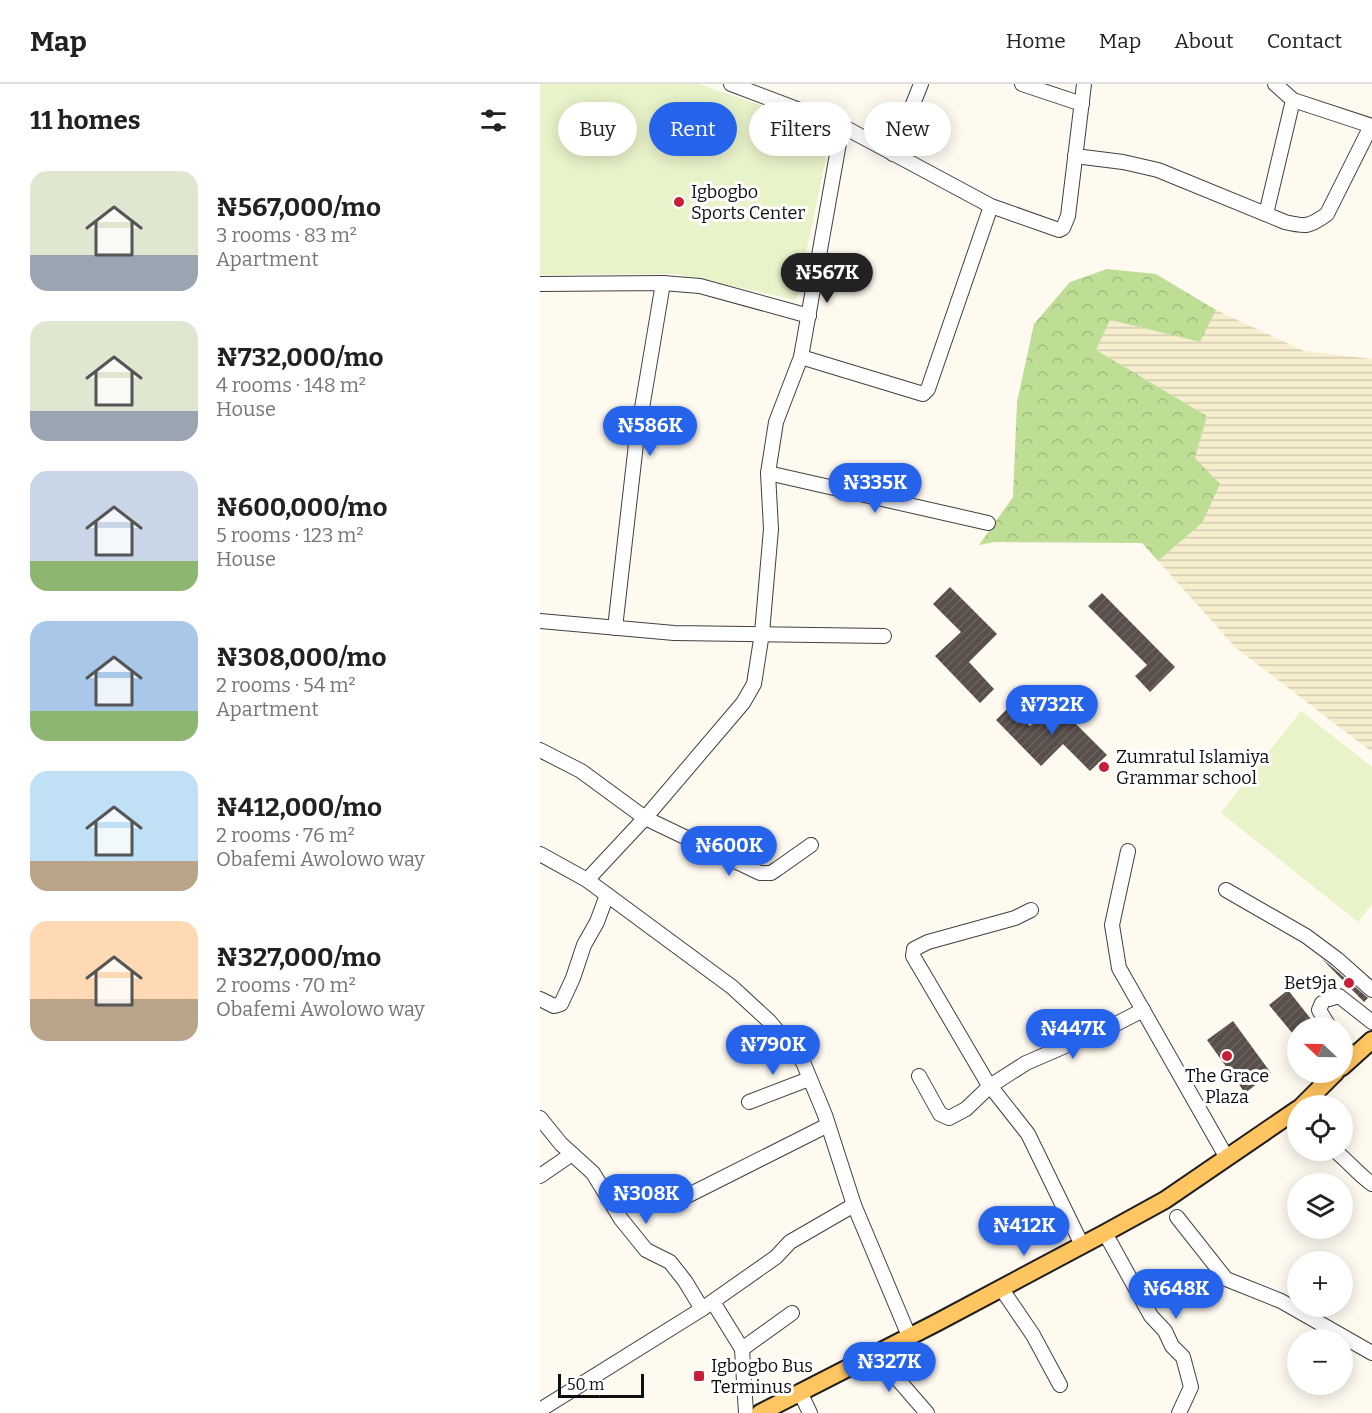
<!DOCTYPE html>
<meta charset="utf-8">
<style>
:root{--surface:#fff;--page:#f2f2f2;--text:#222;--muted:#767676;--line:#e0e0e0;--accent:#2563eb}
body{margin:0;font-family:Bitter,serif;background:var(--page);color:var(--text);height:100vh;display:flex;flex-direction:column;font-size:22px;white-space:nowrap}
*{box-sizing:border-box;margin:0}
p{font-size:20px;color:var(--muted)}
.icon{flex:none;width:33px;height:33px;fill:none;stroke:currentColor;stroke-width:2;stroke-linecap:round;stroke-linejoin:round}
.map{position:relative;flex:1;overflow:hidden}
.panel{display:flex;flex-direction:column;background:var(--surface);width:540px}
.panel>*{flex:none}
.banner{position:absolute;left:18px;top:18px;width:570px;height:54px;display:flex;gap:12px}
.needle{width:39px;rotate:292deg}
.fabs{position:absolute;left:747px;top:933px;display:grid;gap:12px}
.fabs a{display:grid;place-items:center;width:66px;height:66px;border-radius:50%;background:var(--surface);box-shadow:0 3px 15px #0003;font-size:30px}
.scale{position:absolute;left:18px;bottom:15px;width:86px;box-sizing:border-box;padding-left:6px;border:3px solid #0e0e0e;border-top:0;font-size:16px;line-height:21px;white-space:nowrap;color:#0e0e0e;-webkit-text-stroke:4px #fff;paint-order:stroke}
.price{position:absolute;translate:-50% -51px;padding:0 14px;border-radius:21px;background:var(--accent);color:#fff;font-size:20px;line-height:39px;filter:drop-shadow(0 2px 3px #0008)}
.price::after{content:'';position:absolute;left:50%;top:36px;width:18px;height:14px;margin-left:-9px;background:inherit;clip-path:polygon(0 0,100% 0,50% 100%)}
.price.on{background:#222;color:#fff}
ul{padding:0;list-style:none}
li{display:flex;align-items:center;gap:18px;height:150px;padding:0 30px}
li span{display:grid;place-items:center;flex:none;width:168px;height:120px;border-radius:18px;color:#555}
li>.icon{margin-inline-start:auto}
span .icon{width:72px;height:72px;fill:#fffc;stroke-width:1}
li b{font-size:26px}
h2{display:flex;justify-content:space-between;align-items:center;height:72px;padding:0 30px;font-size:26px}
.chip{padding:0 21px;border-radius:27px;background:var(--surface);box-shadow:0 3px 15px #0003;font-size:21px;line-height:54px}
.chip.on{background:var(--accent);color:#fff}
header{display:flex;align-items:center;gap:36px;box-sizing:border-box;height:84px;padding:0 30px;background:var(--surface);border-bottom:2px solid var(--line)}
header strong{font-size:28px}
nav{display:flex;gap:33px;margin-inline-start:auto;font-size:21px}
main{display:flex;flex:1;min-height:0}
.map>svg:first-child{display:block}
.farmland{fill:url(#farmland-rules)}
.forest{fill:url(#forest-crowns)}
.pitch{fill:#e9f3c9}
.building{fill:url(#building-hatch)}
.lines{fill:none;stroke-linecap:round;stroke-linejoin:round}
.minor-casing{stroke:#414141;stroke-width:16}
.major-casing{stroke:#1f1f1f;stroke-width:20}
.minor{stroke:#fff;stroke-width:14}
.major{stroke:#ffc560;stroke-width:16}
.poi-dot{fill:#c71e3a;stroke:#fff;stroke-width:2}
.labels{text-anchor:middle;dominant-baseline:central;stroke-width:6;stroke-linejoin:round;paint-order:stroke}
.poi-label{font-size:18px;fill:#0e0e0e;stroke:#fff;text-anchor:start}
</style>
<header>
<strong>Map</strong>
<nav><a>Home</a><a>Map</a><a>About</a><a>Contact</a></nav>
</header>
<main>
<section class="panel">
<h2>11 homes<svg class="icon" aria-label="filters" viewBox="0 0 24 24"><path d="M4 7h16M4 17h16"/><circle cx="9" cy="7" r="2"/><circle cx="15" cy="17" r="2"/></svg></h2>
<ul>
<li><span style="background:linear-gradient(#dfe7d0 70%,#9aa5b1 0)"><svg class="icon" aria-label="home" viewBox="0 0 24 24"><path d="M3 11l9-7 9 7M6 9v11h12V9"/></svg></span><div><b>₦567,000/mo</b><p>3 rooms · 83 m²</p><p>Apartment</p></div></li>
<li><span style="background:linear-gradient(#dfe7d0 75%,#9aa5b1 0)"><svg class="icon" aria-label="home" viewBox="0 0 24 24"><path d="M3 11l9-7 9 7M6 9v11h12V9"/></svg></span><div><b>₦732,000/mo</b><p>4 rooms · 148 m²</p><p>House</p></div></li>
<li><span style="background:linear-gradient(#c9d6e8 75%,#8fb573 0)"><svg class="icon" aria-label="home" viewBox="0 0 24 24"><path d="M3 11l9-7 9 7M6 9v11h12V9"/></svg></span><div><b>₦600,000/mo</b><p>5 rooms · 123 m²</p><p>House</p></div></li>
<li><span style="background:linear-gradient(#a9c7e8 75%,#8fb573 0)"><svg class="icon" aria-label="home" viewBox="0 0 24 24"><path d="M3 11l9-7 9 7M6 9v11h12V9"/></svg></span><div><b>₦308,000/mo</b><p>2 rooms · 54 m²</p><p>Apartment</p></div></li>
<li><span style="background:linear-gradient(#bfe0f5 75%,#b9a48a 0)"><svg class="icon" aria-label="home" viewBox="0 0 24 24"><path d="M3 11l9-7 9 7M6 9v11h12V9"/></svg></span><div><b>₦412,000/mo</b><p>2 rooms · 76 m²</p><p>Obafemi Awolowo way</p></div></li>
<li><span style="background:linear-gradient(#ffd9b3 65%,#b9a48a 0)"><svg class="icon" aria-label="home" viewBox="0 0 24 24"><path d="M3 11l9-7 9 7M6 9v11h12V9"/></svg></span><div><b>₦327,000/mo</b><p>2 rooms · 70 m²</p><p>Obafemi Awolowo way</p></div></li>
</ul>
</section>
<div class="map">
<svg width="832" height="1329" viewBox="0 0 832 1329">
<defs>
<pattern id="farmland-rules" width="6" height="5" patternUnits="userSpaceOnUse" patternTransform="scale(1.5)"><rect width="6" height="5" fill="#f7eece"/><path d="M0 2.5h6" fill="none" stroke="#d3cbb0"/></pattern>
<pattern id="forest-crowns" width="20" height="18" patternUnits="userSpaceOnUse" patternTransform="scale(1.5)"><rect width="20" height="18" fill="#bede95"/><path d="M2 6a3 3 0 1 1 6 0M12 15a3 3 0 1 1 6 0" fill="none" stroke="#a2bd7f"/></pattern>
<pattern id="building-hatch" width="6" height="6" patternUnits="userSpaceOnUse" patternTransform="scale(1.5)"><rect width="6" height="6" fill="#584e4a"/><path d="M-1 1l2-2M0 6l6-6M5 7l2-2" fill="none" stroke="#6b6360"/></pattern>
</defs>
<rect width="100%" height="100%" fill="#fffaf0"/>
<path class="farmland" d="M676 226 764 267 832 275V668L696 564 618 477 662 439 655 374 667 332 556 266 570 236 660 258Z"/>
<path class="forest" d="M567 185 616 190 676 226 660 258 570 236 556 266 667 332 655 374 680 400 662 439 618 477 602 459 455 458 439 461 473 413 477 318 494 240 530 198Z"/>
<g class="pitch">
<path d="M0 0H159L292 46 256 216 135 190 0 191Z"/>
<path d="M761 627 832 683V820L818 838 681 729Z"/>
</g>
<g class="building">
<path d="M410 503 457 550 429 578 454 605 440 619 395 572 421 548 393 520Z"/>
<path d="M562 509 635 583 610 608 595 592 607 581 548 522Z"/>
<path d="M514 618 567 671 550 687 523 660 501 682 456 636 470 622 490 642Z"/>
<path d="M782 875 791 882 828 914 824 918Z"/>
<path d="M748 906 778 944H758V956L729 921Z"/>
<path d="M693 937 731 989 705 1009 667 956Z"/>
</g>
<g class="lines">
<g class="minor-casing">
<g id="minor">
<path d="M191 0 302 42 451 122 519 146 523 144 528 132 544 0"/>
<path d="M482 0 542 20"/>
<path d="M735 0 753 16 832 42"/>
<path d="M353 70 381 0"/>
<path d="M535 72 583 78 618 86 745 138C766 143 769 143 787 130L831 42"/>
<path d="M726 130 753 16"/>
<path d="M0 200 123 199 160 202 269 232"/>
<path d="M261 273 383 310 388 305 451 122"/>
<path d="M228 389 448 439"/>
<path d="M0 537 134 549 344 552"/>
<path d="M75 544 96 360 123 199"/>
<path d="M0 666 41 687 105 734 220 789H231L237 785 271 761"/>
<path d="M588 767 572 841 579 884 687 1074"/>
<path d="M0 770 47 796 192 903 230 938 263 978 285 1031 314 1121 369 1252"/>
<path d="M47 796 105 734 203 619 214 600 222 549 231 445 228 389 236 338 261 273 302 42"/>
<path d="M686 806 766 852 797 875 832 906"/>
<path d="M491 826 475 834 388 858 374 865 373 872 447 998 488 1050 542 1161"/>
<path d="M0 915 14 922 21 920 33 894 44 861 57 838 67 811"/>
<path d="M789 915 799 912 832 938"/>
<path d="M782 919 779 926 790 944"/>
<path d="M802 959 813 973"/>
<path d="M379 992 400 1030 409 1034 426 1025 450 1002 486 979 576 940 603 926"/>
<path d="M209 1018 269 995"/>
<path d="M0 1034 21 1060 53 1089 81 1135 106 1166 130 1178 145 1197 162 1225"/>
<path d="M794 1066C808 1077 818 1090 832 1100"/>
<path d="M0 1092 32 1070"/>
<path d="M135 1118 288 1041"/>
<path d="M637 1133 686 1195 741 1217 832 1269"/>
<path d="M565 1149 611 1232 625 1247 632 1262 643 1273 651 1303 639 1329"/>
<path d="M461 1204 493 1251 520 1301"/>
<path d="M173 1218 202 1265 206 1329"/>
<path d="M202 1265 252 1229"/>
<path d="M335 1269 387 1329"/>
<path d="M260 1308 270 1329"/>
<path d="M0 1326 162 1225 236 1173 250 1158 314 1121"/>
</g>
</g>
<g class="major-casing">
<g id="major">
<path d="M802 983 832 956"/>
<path d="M762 1022 796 988"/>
<path d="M220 1329 396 1239 565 1149 625 1116 758 1025"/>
</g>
</g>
<use href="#minor" class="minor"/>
<use href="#major" class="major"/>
</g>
<g class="poi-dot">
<circle cx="139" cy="118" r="6"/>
<circle cx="564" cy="683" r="6"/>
<circle cx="809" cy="899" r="6"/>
<circle cx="687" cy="972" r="6"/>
<rect x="153" y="1286" width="12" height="12" rx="3"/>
</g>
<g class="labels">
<g class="poi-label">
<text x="151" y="108">Igbogbo<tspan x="151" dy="21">Sports Center</tspan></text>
<text x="576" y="673">Zumratul Islamiya<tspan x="576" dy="21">Grammar school</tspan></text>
<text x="797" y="899" text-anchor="end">Bet9ja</text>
<text x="687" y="992" text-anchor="middle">The Grace<tspan x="687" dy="21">Plaza</tspan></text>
<text x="171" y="1282">Igbogbo Bus<tspan x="171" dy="21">Terminus</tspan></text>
</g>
</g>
</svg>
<div class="fabs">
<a><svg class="needle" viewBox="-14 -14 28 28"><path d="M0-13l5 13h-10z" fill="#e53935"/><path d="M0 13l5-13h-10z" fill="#767676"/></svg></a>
<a><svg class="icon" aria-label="locate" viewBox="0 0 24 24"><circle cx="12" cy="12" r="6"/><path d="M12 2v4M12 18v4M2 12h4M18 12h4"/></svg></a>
<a><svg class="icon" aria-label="layers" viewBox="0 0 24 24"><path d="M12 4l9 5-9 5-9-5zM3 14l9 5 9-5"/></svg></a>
<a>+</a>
<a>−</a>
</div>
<div class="scale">50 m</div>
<b class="price on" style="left:287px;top:220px">₦567K</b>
<b class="price" style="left:110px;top:373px">₦586K</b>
<b class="price" style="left:335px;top:430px">₦335K</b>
<b class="price" style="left:512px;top:652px">₦732K</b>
<b class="price" style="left:189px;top:793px">₦600K</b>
<b class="price" style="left:533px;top:976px">₦447K</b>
<b class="price" style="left:233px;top:992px">₦790K</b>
<b class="price" style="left:106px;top:1141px">₦308K</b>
<b class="price" style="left:484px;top:1173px">₦412K</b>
<b class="price" style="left:636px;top:1236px">₦648K</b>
<b class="price" style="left:349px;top:1309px">₦327K</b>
<div class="banner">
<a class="chip">Buy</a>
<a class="chip on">Rent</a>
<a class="chip">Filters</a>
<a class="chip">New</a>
</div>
</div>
</main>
